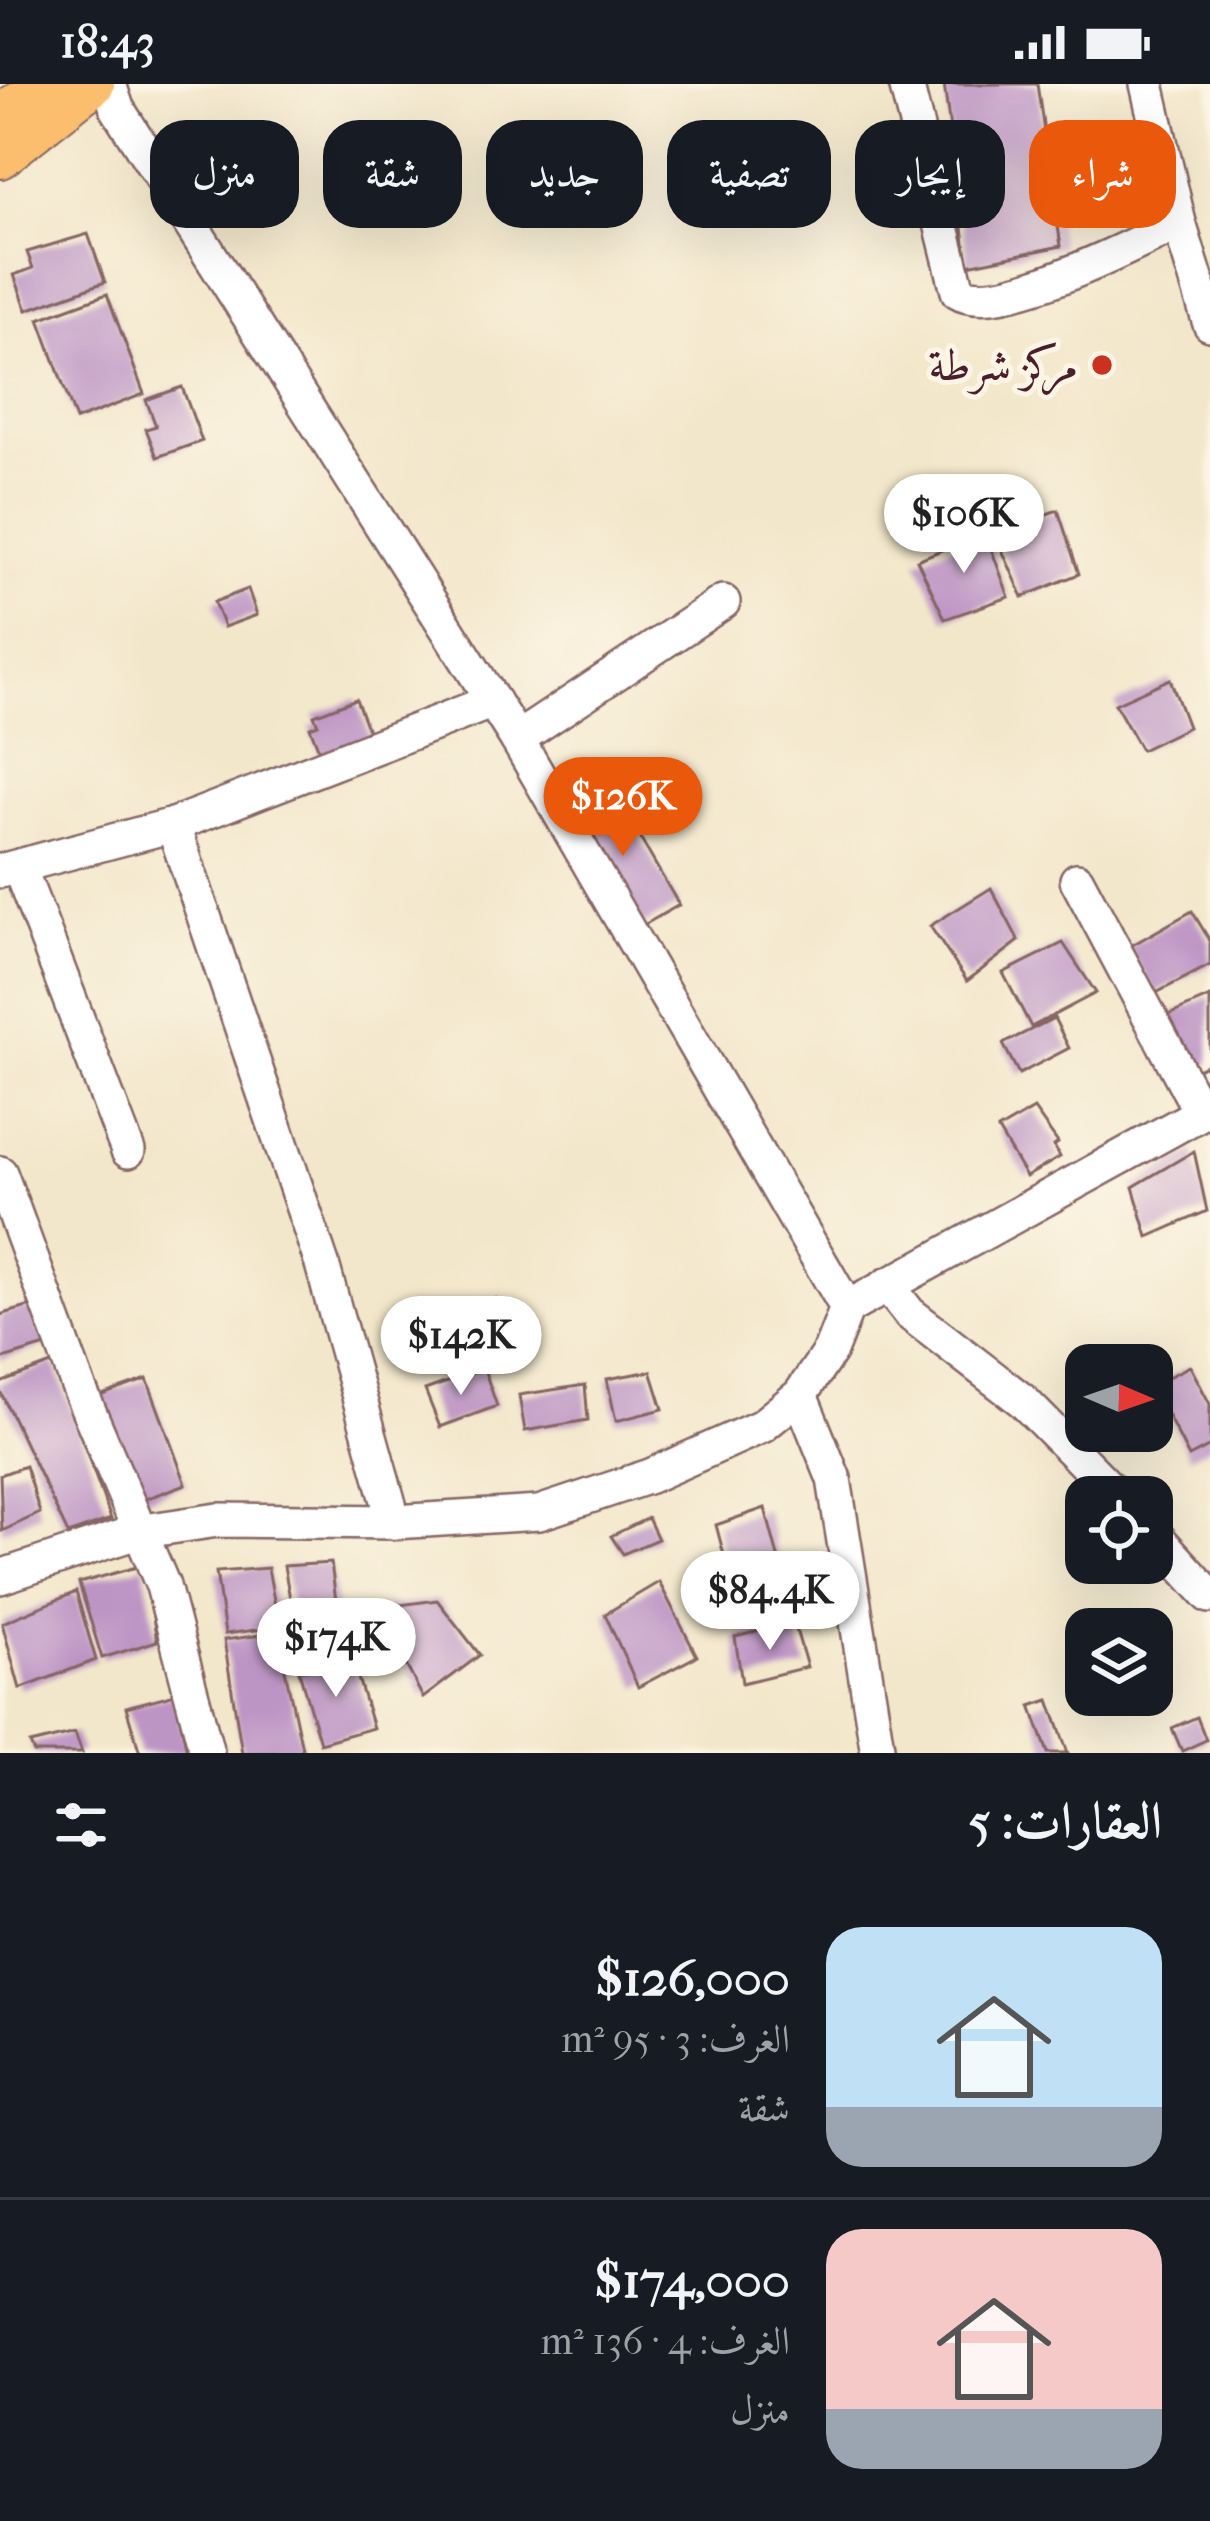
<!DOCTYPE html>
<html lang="ar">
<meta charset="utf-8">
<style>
:root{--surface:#171b24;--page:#20242c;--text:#f1f3f6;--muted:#9ea1a6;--line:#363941;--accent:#ea580c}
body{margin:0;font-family:"IM FELL French Canon",Amiri,serif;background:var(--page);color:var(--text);direction:rtl;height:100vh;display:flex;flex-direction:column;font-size:45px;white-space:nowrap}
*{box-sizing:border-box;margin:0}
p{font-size:39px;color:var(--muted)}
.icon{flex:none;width:66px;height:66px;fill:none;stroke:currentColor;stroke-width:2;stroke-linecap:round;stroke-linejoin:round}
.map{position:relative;height:1669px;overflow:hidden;direction:ltr}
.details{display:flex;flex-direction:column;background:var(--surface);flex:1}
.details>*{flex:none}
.hud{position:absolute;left:36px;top:36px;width:1140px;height:108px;direction:rtl;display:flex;gap:24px}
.needle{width:78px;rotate:92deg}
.buttons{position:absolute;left:1065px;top:1260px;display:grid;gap:24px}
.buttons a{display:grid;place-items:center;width:108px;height:108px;border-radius:24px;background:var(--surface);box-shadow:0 12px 48px #0002;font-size:60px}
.price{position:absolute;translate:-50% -102px;padding:0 27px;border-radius:42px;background:#fff;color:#222;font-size:39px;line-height:78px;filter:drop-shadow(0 3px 6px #0008)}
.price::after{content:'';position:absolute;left:50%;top:72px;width:36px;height:27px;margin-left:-18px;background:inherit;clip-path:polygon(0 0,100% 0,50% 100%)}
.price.selected{background:var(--accent);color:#fff}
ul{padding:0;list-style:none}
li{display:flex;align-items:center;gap:36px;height:300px;padding:0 48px}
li+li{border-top:3px solid var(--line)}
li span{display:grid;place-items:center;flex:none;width:336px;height:240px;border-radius:36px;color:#555}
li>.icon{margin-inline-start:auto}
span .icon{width:144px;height:144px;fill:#fffc;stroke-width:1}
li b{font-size:51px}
h2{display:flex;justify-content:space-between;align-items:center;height:144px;padding:0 48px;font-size:51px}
.chip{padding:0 42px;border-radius:36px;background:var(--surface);box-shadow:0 12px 48px #0002;font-size:42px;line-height:108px}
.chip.selected{background:var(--accent);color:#fff}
.status{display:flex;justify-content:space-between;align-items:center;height:84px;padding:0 60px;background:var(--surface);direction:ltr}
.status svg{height:33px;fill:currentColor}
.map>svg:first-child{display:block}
.building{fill:#bd95c5}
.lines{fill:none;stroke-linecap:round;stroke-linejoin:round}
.minor-casing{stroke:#856563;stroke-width:38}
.major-casing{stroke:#856563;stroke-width:46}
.minor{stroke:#fff;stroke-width:33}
.major{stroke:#fabe6e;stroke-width:42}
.poi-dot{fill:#c8321e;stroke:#fcf5e5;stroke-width:4.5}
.labels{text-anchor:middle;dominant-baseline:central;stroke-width:10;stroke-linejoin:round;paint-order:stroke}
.poi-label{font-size:45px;fill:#4a1f2b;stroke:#fcf5e5;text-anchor:end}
</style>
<div class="status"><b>18:43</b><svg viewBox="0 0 49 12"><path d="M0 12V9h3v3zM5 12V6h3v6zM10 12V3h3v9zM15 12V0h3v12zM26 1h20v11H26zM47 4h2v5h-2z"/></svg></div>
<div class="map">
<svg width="1210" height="1669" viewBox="0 0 1210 1669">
<rect width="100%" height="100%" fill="#fcf5e5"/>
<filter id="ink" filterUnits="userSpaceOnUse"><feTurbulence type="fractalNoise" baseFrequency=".00833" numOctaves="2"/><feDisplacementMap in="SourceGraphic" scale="24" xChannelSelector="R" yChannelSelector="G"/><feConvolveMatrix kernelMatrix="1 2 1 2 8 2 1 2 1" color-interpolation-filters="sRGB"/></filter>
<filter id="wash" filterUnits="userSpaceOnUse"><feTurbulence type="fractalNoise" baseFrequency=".004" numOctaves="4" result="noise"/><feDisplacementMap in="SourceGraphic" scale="48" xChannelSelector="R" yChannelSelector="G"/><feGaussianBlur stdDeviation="2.7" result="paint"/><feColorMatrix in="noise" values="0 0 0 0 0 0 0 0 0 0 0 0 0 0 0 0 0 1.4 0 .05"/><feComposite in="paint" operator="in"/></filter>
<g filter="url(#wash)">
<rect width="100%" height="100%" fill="#f3e7cb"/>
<g id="blocks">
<g class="building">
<path d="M944 0H1037L1061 162 968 181Z"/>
<path d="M88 150 105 198 27 226 14 191 33 184 27 168Z"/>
<path d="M107 210 144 310 76 336 39 235Z"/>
<path d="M182 303 202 357 157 373 146 345 156 342 146 316Z"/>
<path d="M1058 426 1079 490 1023 513 994 448Z"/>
<path d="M985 448 1009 513 945 535 917 476Z"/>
<path d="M248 505 257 531 224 543 214 518Z"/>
<path d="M1170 595 1188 643 1141 666 1115 620Z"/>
<path d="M356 615 371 655 322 674 310 643 318 640 314 631Z"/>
<path d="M611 704 679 821 635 846 567 729Z"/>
<path d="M991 804 1019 857 967 897 930 842Z"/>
<path d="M1192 827 1210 857V881L1156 909 1127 864Z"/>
<path d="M1063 859 1096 909 1031 943 1003 889Z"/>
<path d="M1210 913V979L1197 985 1169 931Z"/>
<path d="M1054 934 1069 964 1019 990 1003 960Z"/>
<path d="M1034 1025 1058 1059 1054 1062 1060 1073 1026 1093 998 1046Z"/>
<path d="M1194 1067 1207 1127 1148 1153 1133 1103Z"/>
<path d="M496 1216 514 1265 501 1271 489 1232Z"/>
<path d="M31 1222 49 1261 0 1276V1231Z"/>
<path d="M54 1279 111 1435 68 1450 0 1307V1299Z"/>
<path d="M1190 1282 1210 1320V1362L1189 1373 1152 1301Z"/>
<path d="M484 1285 497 1322 440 1343 425 1306Z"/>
<path d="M651 1287 663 1325 616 1337 607 1295Z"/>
<path d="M147 1295 186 1400 134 1419 94 1314Z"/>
<path d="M585 1301 588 1336 525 1347 519 1311Z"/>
<path d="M25 1382 40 1429 2 1447 0 1391Z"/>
<path d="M765 1424 788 1510 739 1527 716 1441Z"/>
<path d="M648 1434 658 1455 623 1470 611 1452Z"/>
<path d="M331 1479 339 1540 295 1542 284 1482Z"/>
<path d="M144 1481 157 1557 102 1574 79 1499Z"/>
<path d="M268 1484 279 1543 225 1550 216 1488Z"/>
<path d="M659 1498 697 1572 638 1603 605 1530Z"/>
<path d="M76 1508 96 1576 20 1605 2 1539Z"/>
<path d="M437 1516 480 1571 423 1614 377 1524Z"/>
<path d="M794 1539 807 1583 742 1599 735 1553Z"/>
<path d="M277 1549 303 1669H242L224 1556Z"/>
<path d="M352 1574 373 1644 320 1659 299 1587Z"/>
<path d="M175 1610 187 1668 140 1669 126 1623Z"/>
<path d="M1049 1616 1068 1669H1048L1031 1622Z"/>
<path d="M1197 1633 1206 1656 1182 1667 1172 1644Z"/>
<path d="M75 1649 82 1669H34L30 1660Z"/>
</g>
</g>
</g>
<g filter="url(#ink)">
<use href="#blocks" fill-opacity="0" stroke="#856563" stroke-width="3"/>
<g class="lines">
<g class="minor-casing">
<g id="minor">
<path d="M109 0 117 24 517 655 847 1224"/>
<path d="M906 0 958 207C998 233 1136 159 1179 139"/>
<path d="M1147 0 1179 139 1210 240"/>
<path d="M517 655 723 518"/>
<path d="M173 741 322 1180 394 1438"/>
<path d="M19 783 128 1067"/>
<path d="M0 787 173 741 493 617"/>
<path d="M1077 796 1201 1029"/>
<path d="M0 1089 77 1299 163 1502 207 1669"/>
<path d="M887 1201 909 1229 1023 1317 1118 1413"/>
<path d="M800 1311 834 1395 878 1669"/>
<path d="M1152 1448 1210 1512"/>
<path d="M0 1493 137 1448 218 1436 394 1438 539 1429 650 1392 762 1342 800 1311 830 1267 847 1224 1210 1024"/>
</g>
</g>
<g class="major-casing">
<g id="major">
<path d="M0 33 44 0"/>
<path d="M0 73 93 0"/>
</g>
</g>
<use href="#minor" class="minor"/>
<use href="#major" class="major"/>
</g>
</g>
<circle class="poi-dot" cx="1102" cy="281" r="12"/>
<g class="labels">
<g class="poi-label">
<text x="1078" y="281">مركز شرطة</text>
</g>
</g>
</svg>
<div class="buttons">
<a><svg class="needle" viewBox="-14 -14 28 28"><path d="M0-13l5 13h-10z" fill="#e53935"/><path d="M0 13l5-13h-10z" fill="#9ea1a6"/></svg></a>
<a><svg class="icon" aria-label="locate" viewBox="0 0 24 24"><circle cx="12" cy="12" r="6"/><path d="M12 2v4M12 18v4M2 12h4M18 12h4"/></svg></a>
<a><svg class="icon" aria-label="layers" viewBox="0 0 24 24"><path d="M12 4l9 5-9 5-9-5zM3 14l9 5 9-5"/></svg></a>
</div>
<b class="price" style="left:964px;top:492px">$106K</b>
<b class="price selected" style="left:623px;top:775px">$126K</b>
<b class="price" style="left:461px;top:1314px">$142K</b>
<b class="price" style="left:770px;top:1569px">$84.4K</b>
<b class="price" style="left:336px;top:1616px">$174K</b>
<div class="hud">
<a class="chip selected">شراء</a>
<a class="chip">إيجار</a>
<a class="chip">تصفية</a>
<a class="chip">جديد</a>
<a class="chip">شقة</a>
<a class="chip">منزل</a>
</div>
</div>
<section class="details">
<h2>العقارات: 5<svg class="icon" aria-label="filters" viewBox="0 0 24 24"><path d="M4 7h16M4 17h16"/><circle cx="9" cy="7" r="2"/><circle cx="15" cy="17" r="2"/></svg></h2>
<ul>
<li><span style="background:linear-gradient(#bfe0f5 75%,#9aa5b1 0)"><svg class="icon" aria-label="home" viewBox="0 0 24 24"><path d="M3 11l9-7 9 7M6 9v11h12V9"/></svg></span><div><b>$126,000</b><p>الغرف: 3 · 95 m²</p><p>شقة</p></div></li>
<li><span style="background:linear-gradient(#f6c9c9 75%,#9aa5b1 0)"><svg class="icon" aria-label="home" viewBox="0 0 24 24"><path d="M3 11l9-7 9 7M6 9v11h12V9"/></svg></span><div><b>$174,000</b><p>الغرف: 4 · 136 m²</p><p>منزل</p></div></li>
</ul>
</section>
